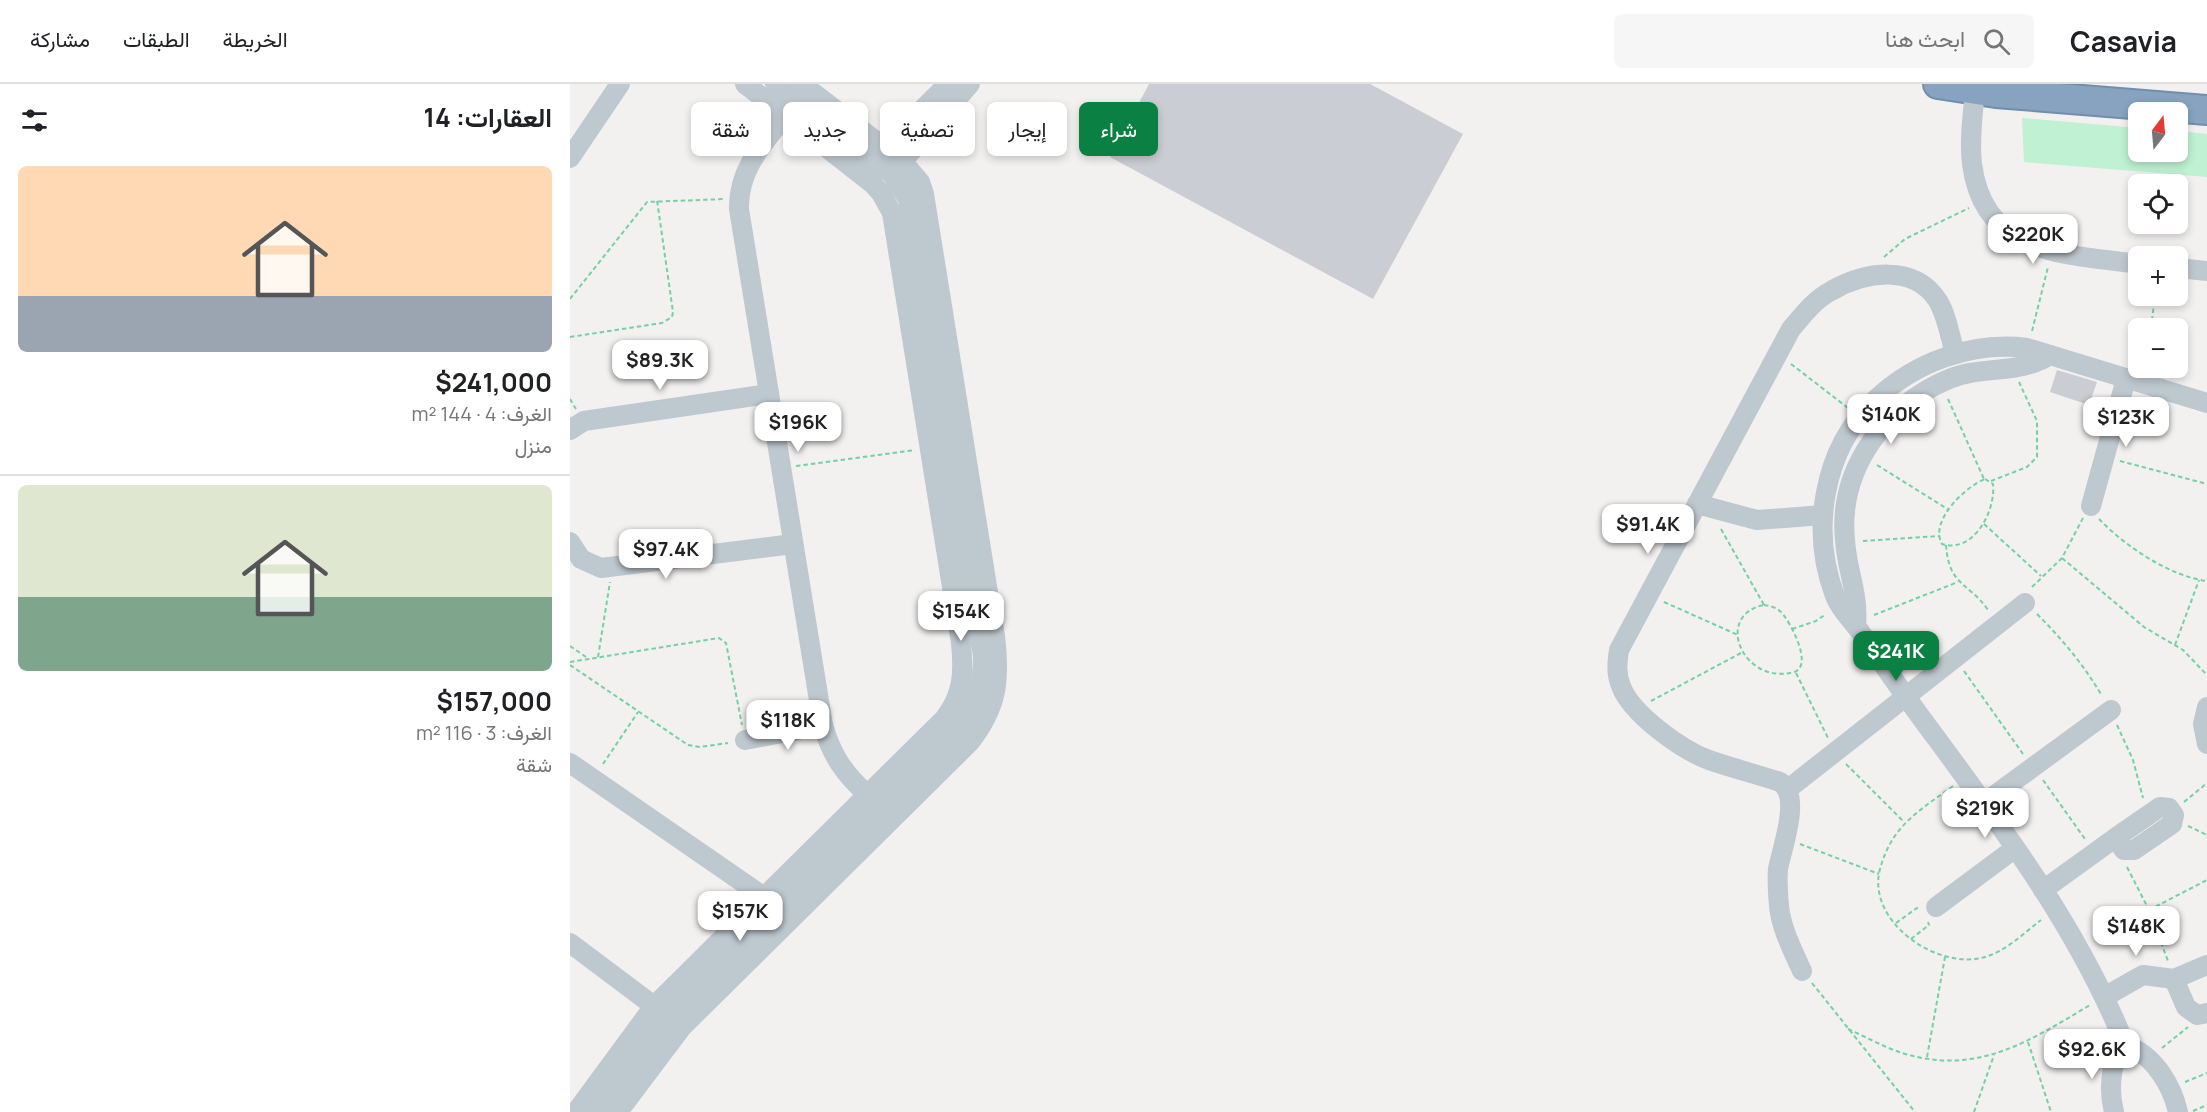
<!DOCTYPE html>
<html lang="ar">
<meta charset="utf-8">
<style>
:root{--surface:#fff;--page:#f6f6f6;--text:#202124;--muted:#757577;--line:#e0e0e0;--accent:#0b8043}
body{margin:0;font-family:Manrope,Vazirmatn,sans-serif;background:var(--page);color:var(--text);direction:rtl;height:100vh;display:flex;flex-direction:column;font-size:22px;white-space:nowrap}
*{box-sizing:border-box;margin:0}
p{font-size:20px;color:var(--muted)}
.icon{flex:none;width:33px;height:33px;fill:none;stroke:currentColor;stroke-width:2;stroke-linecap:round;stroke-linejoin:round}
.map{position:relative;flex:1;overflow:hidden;direction:ltr}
.drawer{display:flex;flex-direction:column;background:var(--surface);width:570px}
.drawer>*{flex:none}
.guide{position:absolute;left:18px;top:18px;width:570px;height:54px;direction:rtl;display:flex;gap:12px}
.needle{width:39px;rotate:16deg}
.fabs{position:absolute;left:1558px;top:18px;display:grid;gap:12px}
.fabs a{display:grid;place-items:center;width:60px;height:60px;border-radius:9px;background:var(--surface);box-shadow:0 3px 9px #0003;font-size:30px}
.price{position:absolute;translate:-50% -51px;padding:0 14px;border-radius:12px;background:#fff;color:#222;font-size:20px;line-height:39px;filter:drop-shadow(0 2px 3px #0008)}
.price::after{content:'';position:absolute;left:50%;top:36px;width:18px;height:14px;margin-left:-9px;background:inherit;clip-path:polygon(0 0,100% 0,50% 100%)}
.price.active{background:var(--accent);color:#fff}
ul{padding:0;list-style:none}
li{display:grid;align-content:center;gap:12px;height:318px;padding:0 18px}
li+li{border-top:2px solid var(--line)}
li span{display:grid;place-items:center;height:186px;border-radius:9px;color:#555}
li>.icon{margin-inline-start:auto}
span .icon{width:108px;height:108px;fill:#fffc;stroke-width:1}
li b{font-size:26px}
h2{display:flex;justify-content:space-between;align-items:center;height:72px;padding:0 18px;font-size:26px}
.tag{padding:0 21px;border-radius:9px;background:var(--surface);box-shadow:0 3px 9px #0003;font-size:21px;line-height:54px}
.tag.active{background:var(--accent);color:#fff}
header{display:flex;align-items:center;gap:36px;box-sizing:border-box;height:84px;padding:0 30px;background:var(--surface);border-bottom:2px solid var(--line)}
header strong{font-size:28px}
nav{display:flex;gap:33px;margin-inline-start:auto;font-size:21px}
.search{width:420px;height:54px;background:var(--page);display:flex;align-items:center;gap:15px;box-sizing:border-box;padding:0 21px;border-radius:9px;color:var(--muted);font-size:22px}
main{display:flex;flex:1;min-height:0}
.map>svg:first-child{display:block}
.green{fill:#bff1d2}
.building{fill:#cacdd3}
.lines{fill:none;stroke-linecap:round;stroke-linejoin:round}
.highway-casing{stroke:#728eac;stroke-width:32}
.path{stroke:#75d0a3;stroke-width:2;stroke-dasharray:4.5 3;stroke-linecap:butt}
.minor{stroke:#bec8cf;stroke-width:20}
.highway{stroke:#87a3c0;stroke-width:28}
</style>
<header>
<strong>Casavia</strong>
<div class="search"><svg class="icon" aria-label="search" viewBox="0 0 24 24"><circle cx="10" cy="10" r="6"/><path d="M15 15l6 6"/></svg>ابحث هنا</div>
<nav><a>الخريطة</a><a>الطبقات</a><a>مشاركة</a></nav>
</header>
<main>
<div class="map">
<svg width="1637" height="1028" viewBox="0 0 1637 1028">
<rect width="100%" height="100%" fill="#f3f0f0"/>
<path class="green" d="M1452 34 1569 44V68H1608V47L1637 50V93L1454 78Z"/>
<g class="building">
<path d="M579 0H800L893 50 803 215 540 73Z"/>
<path d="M1487 286 1527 298 1519 321 1480 308Z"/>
</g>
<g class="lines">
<g class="highway-casing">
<path id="highway" d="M1368 0 1426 9 1637 26"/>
</g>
<g class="path">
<path d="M1314 173 1335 155 1399 124"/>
<path d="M0 215 77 118 155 115"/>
<path d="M1581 244 1585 212"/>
<path d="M1462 247 1478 183"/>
<path d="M0 253 92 239 102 233 103 228 87 116"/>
<path d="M1221 280 1278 324"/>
<path d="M0 315 6 325"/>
<path d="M1378 315 1414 395"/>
<path d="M1550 377 1637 400"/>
<path d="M1307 381 1379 426"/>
<path d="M226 382 345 366"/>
<path d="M1415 395 1423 400C1426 426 1404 470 1372 460 1359 437 1395 403 1415 395Z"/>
<path d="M1421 397 1457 383 1467 373V337L1449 298"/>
<path d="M1529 435C1555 462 1599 492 1637 497"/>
<path d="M1414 440 1471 492"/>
<path d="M1151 445 1194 521"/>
<path d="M1293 457 1370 452"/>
<path d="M1376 461C1379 503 1399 498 1418 526"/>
<path d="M1492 474 1574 543 1613 566 1637 591"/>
<path d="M1462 503 1492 474 1513 434"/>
<path d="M1094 518 1168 551"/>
<path d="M1194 521C1200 522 1206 523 1211 528 1220 537 1244 582 1224 588 1173 602 1143 531 1194 521Z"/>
<path d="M1467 530C1492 555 1514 581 1532 612"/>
<path d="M1304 531 1388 498"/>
<path d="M1222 545 1246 537 1256 530"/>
<path d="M1605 561 1629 496"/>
<path d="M0 562 19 575"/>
<path d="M28 573 40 498"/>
<path d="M0 578 149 554 156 559 172 641"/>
<path d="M0 581 118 661 130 663 158 659"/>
<path d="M1394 587 1453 670"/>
<path d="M1226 589 1258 654"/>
<path d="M1081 617 1171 569"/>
<path d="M1547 641 1563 676 1573 714"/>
<path d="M33 680 68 628"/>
<path d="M1276 680 1334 738"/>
<path d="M1473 696 1515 755"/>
<path d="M1383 702C1349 727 1322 741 1310 785 1296 838 1368 887 1415 873 1436 867 1454 849 1471 836"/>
<path d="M1614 718 1637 699"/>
<path d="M1618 742 1637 751"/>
<path d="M1230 760 1309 790"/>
<path d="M1557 783 1579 826 1598 877"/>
<path d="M1579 826 1637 796"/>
<path d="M1326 839 1347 824 1350 826"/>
<path d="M1341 855 1359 841 1358 838"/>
<path d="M1242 899 1345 1028"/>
<path d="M1278 945C1296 953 1314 963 1332 969 1407 992 1458 958 1520 921"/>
<path d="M1458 958 1481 1028"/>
<path d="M1592 964 1618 943"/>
<path d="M1357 973 1375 873"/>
<path d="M1615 998 1637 989"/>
<path d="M1623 1027 1637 1021"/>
<path d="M1404 1028 1424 971"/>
</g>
<g class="minor">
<path d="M1405 6C1403 30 1399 56 1402 80 1414 172 1496 170 1569 180"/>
<path d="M215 32C192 61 168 86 169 125L253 641C261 670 274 690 297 710"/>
<path d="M305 72 378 0"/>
<path d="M0 74 50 0"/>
<path d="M325 86 400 0"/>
<path d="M1608 184 1637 187"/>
<path d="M0 346 14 337 199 310"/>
<path d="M1127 420 1187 436 1253 431"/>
<path d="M1521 422 1556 295"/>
<path d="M0 458 11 475 31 484 223 460"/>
<path d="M1286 542C1289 509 1277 488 1275 456 1268 385 1315 322 1379 295 1413 281 1449 291 1480 271"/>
<path d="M1637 623 1633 640 1637 660"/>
<path d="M175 656 253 641"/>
<path d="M0 679 194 813"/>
<path d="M1218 705 1455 519"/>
<path d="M1414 719 1541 626"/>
<path d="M1473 806 1545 754 1554 766H1564L1602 740 1604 731 1599 724 1590 723 1545 754"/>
<path d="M1366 823 1444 765"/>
<path d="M0 859 84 922"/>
<path d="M1637 881 1604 895 1616 923 1627 931 1637 929"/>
<path d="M1232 887C1223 867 1211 844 1209 822 1208 810 1207 796 1208 785 1212 763 1232 712 1210 698 1186 690 1162 684 1139 676 1112 666 1061 630 1051 602 1046 590 1047 579 1049 566L1221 245C1233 231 1244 216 1261 207 1294 188 1344 179 1368 217 1377 232 1380 252 1385 270"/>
<path d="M1536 912 1573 891 1604 895"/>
<path d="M1556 963C1510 847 1435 747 1361 647 1337 615 1314 582 1291 549 1282 536 1271 527 1265 512 1240 446 1253 365 1305 316 1345 278 1402 257 1457 264L1637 319"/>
<path d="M6 1028 84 922 375 634C393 610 394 589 391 559L322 129 311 109 303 100 175 0"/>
<path d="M29 1028 99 932 388 646C406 622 413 602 413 572L338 115 322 90 205 0"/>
<path d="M48 1028 112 943 400 658C428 622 430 596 425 552L354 110 350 98 333 78 232 0"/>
<path d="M1544 1028C1539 1008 1540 988 1548 968L1560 963C1585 973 1602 1002 1608 1028"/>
</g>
<use href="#highway" class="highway"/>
</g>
</svg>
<div class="fabs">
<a><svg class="needle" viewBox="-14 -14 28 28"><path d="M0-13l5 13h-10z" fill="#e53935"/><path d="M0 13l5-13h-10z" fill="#757577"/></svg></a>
<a><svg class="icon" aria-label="locate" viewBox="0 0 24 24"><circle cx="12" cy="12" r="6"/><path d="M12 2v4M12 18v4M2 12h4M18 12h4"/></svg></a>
<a>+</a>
<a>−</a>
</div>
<b class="price" style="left:1463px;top:181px">$220K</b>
<b class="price" style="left:90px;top:307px">$89.3K</b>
<b class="price" style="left:1321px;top:361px">$140K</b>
<b class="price" style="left:1556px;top:364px">$123K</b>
<b class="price" style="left:228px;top:369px">$196K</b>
<b class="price" style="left:1078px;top:471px">$91.4K</b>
<b class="price" style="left:96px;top:496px">$97.4K</b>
<b class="price" style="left:391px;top:558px">$154K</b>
<b class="price active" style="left:1326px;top:598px">$241K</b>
<b class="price" style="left:218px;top:667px">$118K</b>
<b class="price" style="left:1415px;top:755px">$219K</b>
<b class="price" style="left:170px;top:858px">$157K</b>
<b class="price" style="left:1566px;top:873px">$148K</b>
<b class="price" style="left:1522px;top:996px">$92.6K</b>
<div class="guide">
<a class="tag active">شراء</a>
<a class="tag">إيجار</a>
<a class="tag">تصفية</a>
<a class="tag">جديد</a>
<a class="tag">شقة</a>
</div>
</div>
<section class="drawer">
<h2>العقارات: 14<svg class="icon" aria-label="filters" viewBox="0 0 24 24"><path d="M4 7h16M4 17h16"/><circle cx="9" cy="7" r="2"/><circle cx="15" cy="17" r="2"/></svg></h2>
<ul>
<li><span style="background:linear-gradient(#ffd9b3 70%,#9aa5b1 0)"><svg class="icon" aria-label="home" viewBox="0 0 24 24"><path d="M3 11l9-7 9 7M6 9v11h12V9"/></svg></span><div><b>$241,000</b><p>الغرف: 4 · 144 m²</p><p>منزل</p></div></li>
<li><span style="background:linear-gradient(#dfe7d0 60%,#7fa58c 0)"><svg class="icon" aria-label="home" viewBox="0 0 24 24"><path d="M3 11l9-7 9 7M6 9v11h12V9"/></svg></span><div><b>$157,000</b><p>الغرف: 3 · 116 m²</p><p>شقة</p></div></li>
</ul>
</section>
</main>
